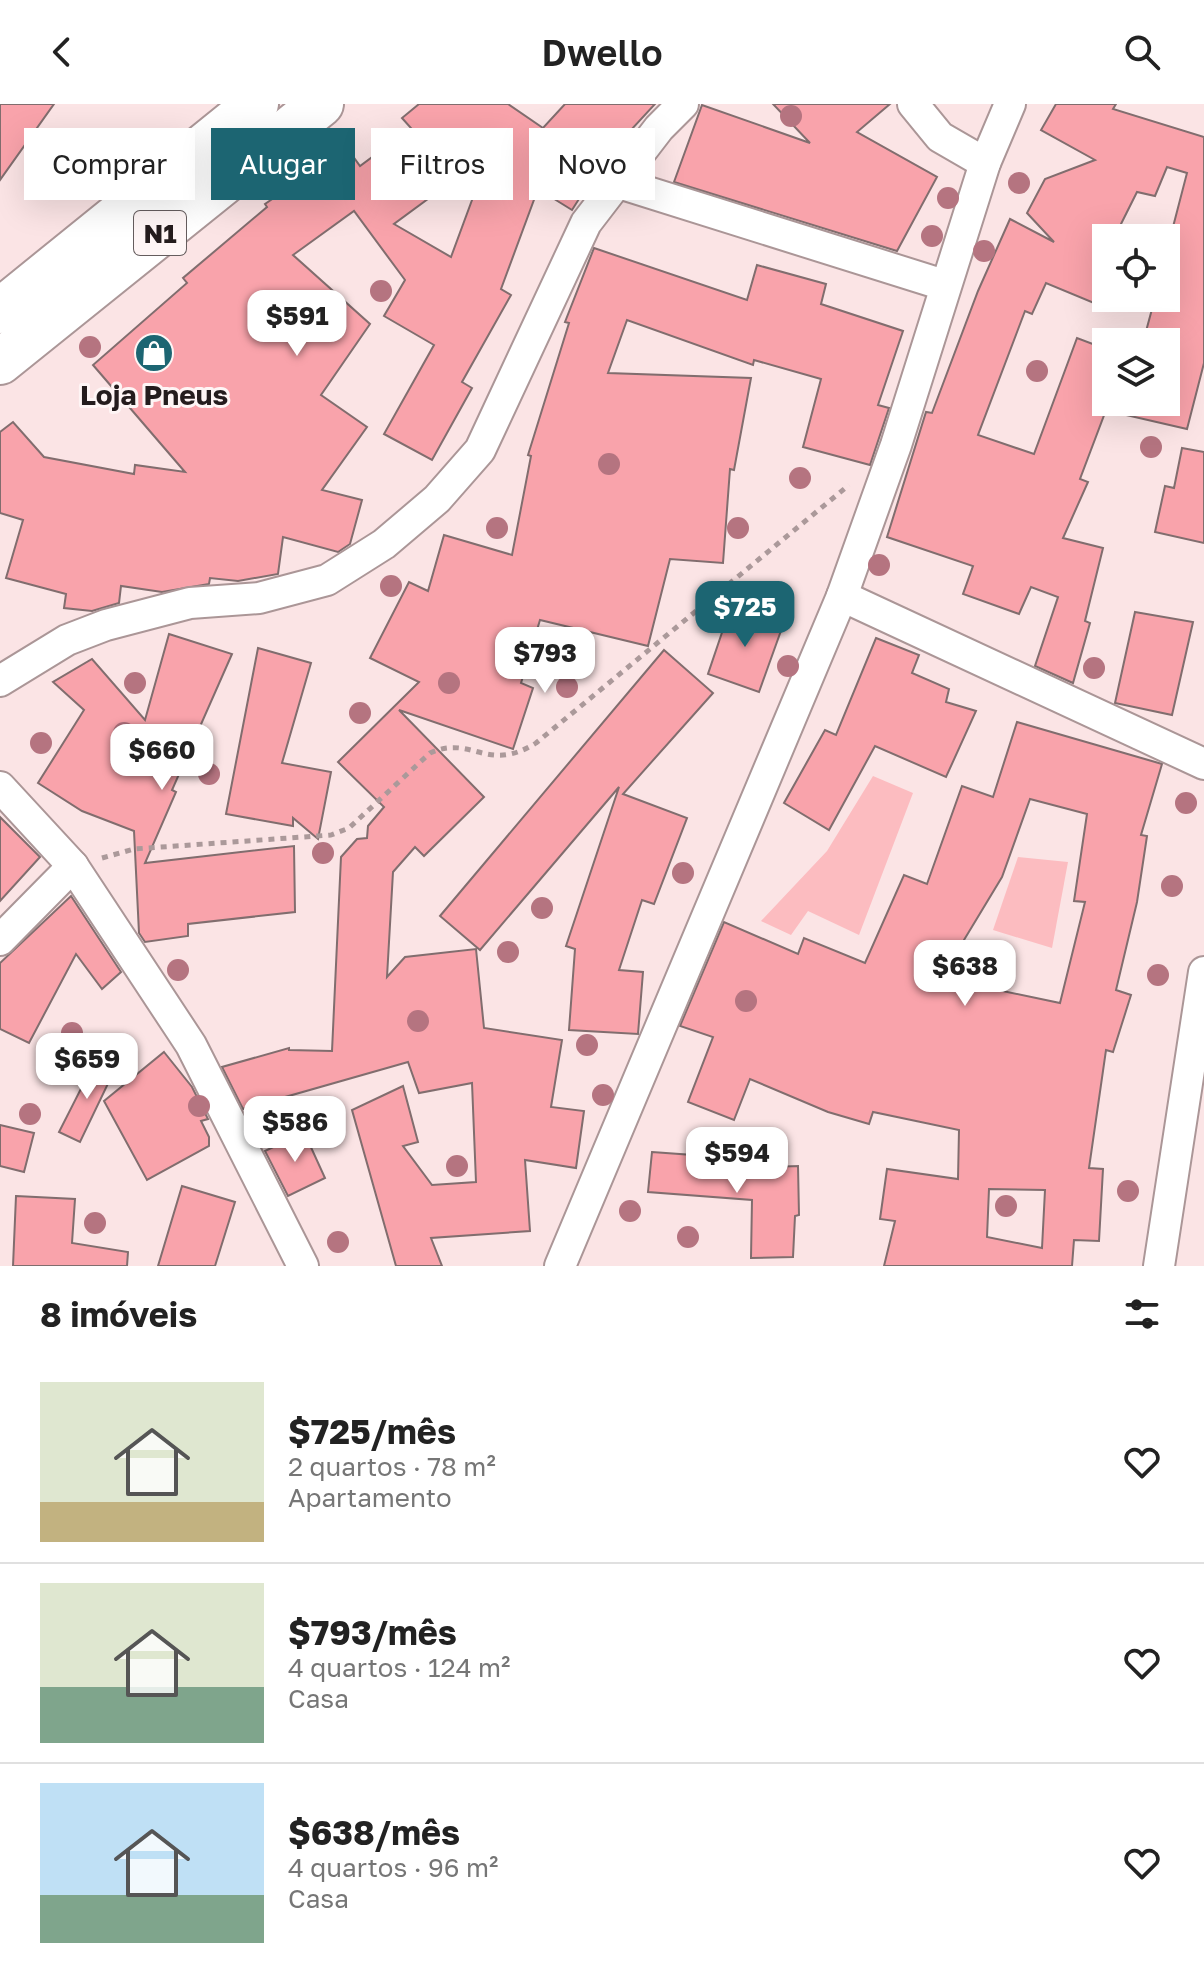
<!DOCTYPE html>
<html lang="pt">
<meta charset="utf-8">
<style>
:root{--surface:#fff;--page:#f2f2f2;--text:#222;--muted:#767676;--line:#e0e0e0;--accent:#1c6572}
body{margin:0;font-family:"Golos Text",sans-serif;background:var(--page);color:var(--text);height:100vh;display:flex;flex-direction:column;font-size:30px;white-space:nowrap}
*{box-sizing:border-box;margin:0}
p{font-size:26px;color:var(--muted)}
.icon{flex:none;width:44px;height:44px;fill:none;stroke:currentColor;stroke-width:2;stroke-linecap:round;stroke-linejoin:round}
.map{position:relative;height:1162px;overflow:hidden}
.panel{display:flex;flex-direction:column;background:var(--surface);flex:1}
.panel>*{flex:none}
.banner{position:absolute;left:24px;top:24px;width:800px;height:72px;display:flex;gap:16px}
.buttons{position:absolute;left:1092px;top:120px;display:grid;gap:16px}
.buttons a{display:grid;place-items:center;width:88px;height:88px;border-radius:0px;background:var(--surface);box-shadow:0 8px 32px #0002;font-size:40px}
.price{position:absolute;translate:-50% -68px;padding:0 18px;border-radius:16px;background:#fff;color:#222;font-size:26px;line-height:52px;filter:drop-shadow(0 2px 4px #0008)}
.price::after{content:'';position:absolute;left:50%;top:48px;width:24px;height:18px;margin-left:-12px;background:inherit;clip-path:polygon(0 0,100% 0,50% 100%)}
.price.selected{background:var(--accent);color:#fff}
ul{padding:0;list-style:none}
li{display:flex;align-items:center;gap:24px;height:200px;padding:0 40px}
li+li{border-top:2px solid var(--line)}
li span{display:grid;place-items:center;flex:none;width:224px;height:160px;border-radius:0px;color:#555}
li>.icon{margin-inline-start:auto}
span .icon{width:96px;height:96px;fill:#fffc;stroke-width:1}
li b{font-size:34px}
h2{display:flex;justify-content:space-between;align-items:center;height:96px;padding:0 40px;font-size:34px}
.tag{padding:0 28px;border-radius:0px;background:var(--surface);box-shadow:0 8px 32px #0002;font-size:28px;line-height:72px}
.tag.selected{background:var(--accent);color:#fff}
header{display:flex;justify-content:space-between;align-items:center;height:104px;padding:0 40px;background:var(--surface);font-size:36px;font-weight:600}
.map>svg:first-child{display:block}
.green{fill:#fcbcc0}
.building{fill:#f9a3ab;stroke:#816d6e;stroke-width:2;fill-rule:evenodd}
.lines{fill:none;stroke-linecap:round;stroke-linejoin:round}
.minor-casing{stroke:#ab9697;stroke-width:34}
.primary-casing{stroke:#ab9697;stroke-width:48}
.path{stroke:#ab999a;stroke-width:5;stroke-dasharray:6 6;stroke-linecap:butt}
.minor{stroke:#fff;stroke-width:30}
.primary{stroke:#fff;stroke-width:44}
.tree{fill:#b57480}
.labels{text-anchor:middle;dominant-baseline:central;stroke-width:6;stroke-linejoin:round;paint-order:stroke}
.shield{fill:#fef5f5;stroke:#655d5e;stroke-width:2}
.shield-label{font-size:26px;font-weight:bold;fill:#241c1d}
.poi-label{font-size:28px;font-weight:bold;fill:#241c1d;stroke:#fef5f5}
</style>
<header><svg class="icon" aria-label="back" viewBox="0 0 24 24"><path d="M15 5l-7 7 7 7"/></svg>Dwello<svg class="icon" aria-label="search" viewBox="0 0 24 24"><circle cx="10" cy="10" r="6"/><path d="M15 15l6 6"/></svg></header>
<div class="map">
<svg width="1204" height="1162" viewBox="0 0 1204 1162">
<rect width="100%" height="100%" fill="#fbe4e5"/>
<g class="green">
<path d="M873 672 913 689 859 831 808 807 791 831 761 817 827 747Z"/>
<path d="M1018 753 1068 758 1052 844 993 826Z"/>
</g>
<g class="building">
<path d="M0 0H54L0 76Z"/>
<path d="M419 0H508L543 24 565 0H655L605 54 572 106 538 85 501 185 511 191 462 278 472 284 432 356 384 330 434 241 384 212 405 176 354 107 293 151 370 220 321 291 367 323 322 386 362 396 350 440 338 448 283 433 278 470 238 477 210 474 209 480 162 488 121 482 119 499 92 507 64 504 66 490 6 474 23 416 0 409V328L13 318 44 353 134 370 135 361 185 368 93 261 187 179 183 174 267 103 265 100 347 44 360 62 411 24 402 14ZM489 50 451 153 394 120Z"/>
<path d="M773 0H890L857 28 937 73 897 147 674 78 702 1 810 39Z"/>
<path d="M1056 0H1116L1113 5 1204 33V259L1187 325 1113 308 1114 298H1166V235L1145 231 1155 194H1166V150L1187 69 1167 63 1155 92 1137 88 1114 134H1106V204L1046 179 1032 210 1025 207 978 331 1034 350 1077 234 1106 245V306L1080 375 1088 378 1063 434 1103 444 1085 517 1090 519 1073 579 1035 562 1058 493 1031 483 1019 510 963 490 973 462 887 433 926 308 932 309 978 187 1010 115 1054 138 1027 109 1045 75 1095 56 1041 26Z"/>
<path d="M594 144 747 196 757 161 826 180 821 200 903 227 878 301 889 304 870 361 803 343 821 275 754 256 753 261 627 216 608 269 751 274 734 366 730 365 723 459 670 455 648 542 540 516 521 579 533 584 513 645 399 606 484 693 424 752 415 743 393 768 387 873 405 853 476 845 484 924 562 936 551 1003 584 1007 576 1064 525 1056 530 1127 431 1134 442 1162H396L352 1006 403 982 418 1038 403 1042 432 1081 476 1078 472 979 419 989 408 958 243 1005 222 963 289 944V946L332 947 341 753 357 735 367 734 368 722 384 703 338 658 419 578 370 554 409 478 428 487 444 431 512 451 531 352 528 351 569 219 565 218Z"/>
<path d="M1182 344 1204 348V439L1155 428 1165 382 1174 384Z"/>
<path d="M731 502 783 521 759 588 708 570Z"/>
<path d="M1135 508 1193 518 1172 611 1115 599Z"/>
<path d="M169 530 232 550 172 686 176 688 145 759 294 742 295 808 188 820V832L145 838 139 829 134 727 82 707 38 679 84 606 53 578 92 555 145 616Z"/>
<path d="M876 534 919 551 912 569 949 585 946 598 976 607 946 673 875 642 829 726 784 699 825 626 836 631Z"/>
<path d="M258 544 311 559 282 659 331 668 318 735 293 714V722L226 710Z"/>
<path d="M664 546 713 589 623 690 687 714 654 800 642 796 619 866 643 868 638 930 569 926 575 845 566 842 619 683 480 846 440 812Z"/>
<path d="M1017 618 1162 660 1141 731 1147 732 1137 798 1116 886 1131 891 1113 948 1106 946 1089 1064 1103 1065 1099 1137 1074 1136 1072 1162H884L895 1117 880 1115 887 1065 958 1075 959 1026 873 1008 869 1020 828 1008 750 975 734 1016 688 998 713 933 680 922 724 818 798 850 804 834 865 859 904 771 927 780 962 682 993 693ZM1030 695 1087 710 1074 797 1085 798 1060 899 941 874 1002 773ZM989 1085 1045 1086 1042 1144 987 1133Z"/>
<path d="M0 713 40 753 0 797Z"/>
<path d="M71 792 121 868 102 885 76 850 29 939 0 925V859Z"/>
<path d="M164 948 192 983 208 1015 201 1017 209 1033V1042L147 1076 104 997Z"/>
<path d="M96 955 115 965 80 1038 59 1028Z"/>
<path d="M0 1021 34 1029 24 1068 0 1062Z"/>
<path d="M304 1028 325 1074 288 1092 265 1047Z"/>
<path d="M652 1048 720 1053 715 1065 798 1062 799 1111 795 1112 793 1153 751 1154 752 1096 648 1088Z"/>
<path d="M182 1082 235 1098 215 1162H158Z"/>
<path d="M16 1092 75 1095 72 1139 128 1148 127 1162H13Z"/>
</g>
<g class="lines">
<g class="minor-casing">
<g id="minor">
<path d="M913 0 940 33 985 59"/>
<path d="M619 79 944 181"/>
<path d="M842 492 1204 660"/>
<path d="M0 577 67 536 106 521 190 499 259 494 327 476 384 440 437 395 480 346 586 119 659 24 683 0"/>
<path d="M0 683 73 762 191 941 303 1162"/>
<path d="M0 836 73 762"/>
<path d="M560 1162 842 492 896 341 985 59 1010 0"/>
<path d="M1159 1162 1204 868"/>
</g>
</g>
<g class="primary-casing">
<g id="primary">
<path d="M0 207 256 0"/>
<path d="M0 258 321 0"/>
</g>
</g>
<path class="path" d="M102 754 134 745 331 731 349 724 430 649C473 630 486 670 536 639L849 381"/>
<use href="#minor" class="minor"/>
<use href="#primary" class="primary"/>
</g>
<g class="tree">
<circle cx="791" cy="12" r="11"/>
<circle cx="1019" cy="79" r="11"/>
<circle cx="948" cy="94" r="11"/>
<circle cx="932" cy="132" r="11"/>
<circle cx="984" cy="147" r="11"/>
<circle cx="381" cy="187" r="11"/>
<circle cx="90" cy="243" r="11"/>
<circle cx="1037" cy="267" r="11"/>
<circle cx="1151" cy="343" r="11"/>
<circle cx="609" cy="360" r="11"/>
<circle cx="800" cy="374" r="11"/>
<circle cx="497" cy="424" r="11"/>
<circle cx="738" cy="424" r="11"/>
<circle cx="879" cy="461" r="11"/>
<circle cx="391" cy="482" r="11"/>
<circle cx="570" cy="544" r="11"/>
<circle cx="788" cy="562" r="11"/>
<circle cx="1094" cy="564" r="11"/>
<circle cx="135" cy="579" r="11"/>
<circle cx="449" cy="579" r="11"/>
<circle cx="567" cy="583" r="11"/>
<circle cx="360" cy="609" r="11"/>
<circle cx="124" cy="629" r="11"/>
<circle cx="41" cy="639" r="11"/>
<circle cx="209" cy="670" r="11"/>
<circle cx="1186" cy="699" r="11"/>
<circle cx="323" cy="749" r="11"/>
<circle cx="683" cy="769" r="11"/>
<circle cx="1172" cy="782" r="11"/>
<circle cx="542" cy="804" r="11"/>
<circle cx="508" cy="848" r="11"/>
<circle cx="178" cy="866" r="11"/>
<circle cx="1158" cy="871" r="11"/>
<circle cx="746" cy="897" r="11"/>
<circle cx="418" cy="917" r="11"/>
<circle cx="72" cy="929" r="11"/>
<circle cx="587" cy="941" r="11"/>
<circle cx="603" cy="991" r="11"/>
<circle cx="199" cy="1002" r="11"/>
<circle cx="288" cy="1009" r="11"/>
<circle cx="30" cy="1010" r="11"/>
<circle cx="457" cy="1062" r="11"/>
<circle cx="1128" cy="1087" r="11"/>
<circle cx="1006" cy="1102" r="11"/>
<circle cx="630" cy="1107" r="11"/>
<circle cx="95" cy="1119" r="11"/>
<circle cx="688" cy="1133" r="11"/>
<circle cx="338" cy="1138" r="11"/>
</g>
<defs>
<g id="shop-disc" transform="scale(2)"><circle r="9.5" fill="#1c6572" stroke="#fef5f5"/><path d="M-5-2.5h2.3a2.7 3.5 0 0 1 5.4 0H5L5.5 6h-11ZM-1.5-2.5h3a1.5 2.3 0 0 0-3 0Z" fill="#fff"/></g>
</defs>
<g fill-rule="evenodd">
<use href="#shop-disc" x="154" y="249"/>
</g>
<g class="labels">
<rect class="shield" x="134" y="107" width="52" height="44" rx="6"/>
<g class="shield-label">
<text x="160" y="129">N1</text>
</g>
<g class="poi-label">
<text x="154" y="290">Loja Pneus</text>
</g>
</g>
</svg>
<div class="buttons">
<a><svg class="icon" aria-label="locate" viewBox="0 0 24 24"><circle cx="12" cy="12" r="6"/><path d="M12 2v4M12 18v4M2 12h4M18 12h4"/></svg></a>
<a><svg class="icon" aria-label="layers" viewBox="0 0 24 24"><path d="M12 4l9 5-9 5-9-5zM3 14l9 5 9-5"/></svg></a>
</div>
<b class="price" style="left:297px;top:254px">$591</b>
<b class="price selected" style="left:745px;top:545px">$725</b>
<b class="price" style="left:545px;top:591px">$793</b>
<b class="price" style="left:162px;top:688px">$660</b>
<b class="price" style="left:965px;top:904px">$638</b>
<b class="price" style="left:87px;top:997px">$659</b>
<b class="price" style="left:295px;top:1060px">$586</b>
<b class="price" style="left:737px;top:1091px">$594</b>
<div class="banner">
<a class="tag">Comprar</a>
<a class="tag selected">Alugar</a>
<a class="tag">Filtros</a>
<a class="tag">Novo</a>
</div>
</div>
<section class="panel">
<h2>8 imóveis<svg class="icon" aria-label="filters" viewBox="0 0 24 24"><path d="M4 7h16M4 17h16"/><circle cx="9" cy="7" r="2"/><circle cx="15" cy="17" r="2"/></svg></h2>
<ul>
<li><span style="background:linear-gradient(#dfe7d0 75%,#c2b280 0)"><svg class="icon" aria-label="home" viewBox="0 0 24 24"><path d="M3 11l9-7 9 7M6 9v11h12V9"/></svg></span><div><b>$725/mês</b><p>2 quartos · 78 m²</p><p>Apartamento</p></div><svg class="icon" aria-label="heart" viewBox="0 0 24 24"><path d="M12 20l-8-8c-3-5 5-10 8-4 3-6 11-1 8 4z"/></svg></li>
<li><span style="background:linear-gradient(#dfe7d0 65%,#7fa58c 0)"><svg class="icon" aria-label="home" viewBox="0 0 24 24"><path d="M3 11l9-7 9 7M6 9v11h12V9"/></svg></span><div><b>$793/mês</b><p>4 quartos · 124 m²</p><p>Casa</p></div><svg class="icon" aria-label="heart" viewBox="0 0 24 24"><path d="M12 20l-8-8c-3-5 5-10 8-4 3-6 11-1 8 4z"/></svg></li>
<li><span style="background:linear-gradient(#bfe0f5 70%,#7fa58c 0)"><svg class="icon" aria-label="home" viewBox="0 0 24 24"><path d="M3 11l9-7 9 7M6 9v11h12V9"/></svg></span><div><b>$638/mês</b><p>4 quartos · 96 m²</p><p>Casa</p></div><svg class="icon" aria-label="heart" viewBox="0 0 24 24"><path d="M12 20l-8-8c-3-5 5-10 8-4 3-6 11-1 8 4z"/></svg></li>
</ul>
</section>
